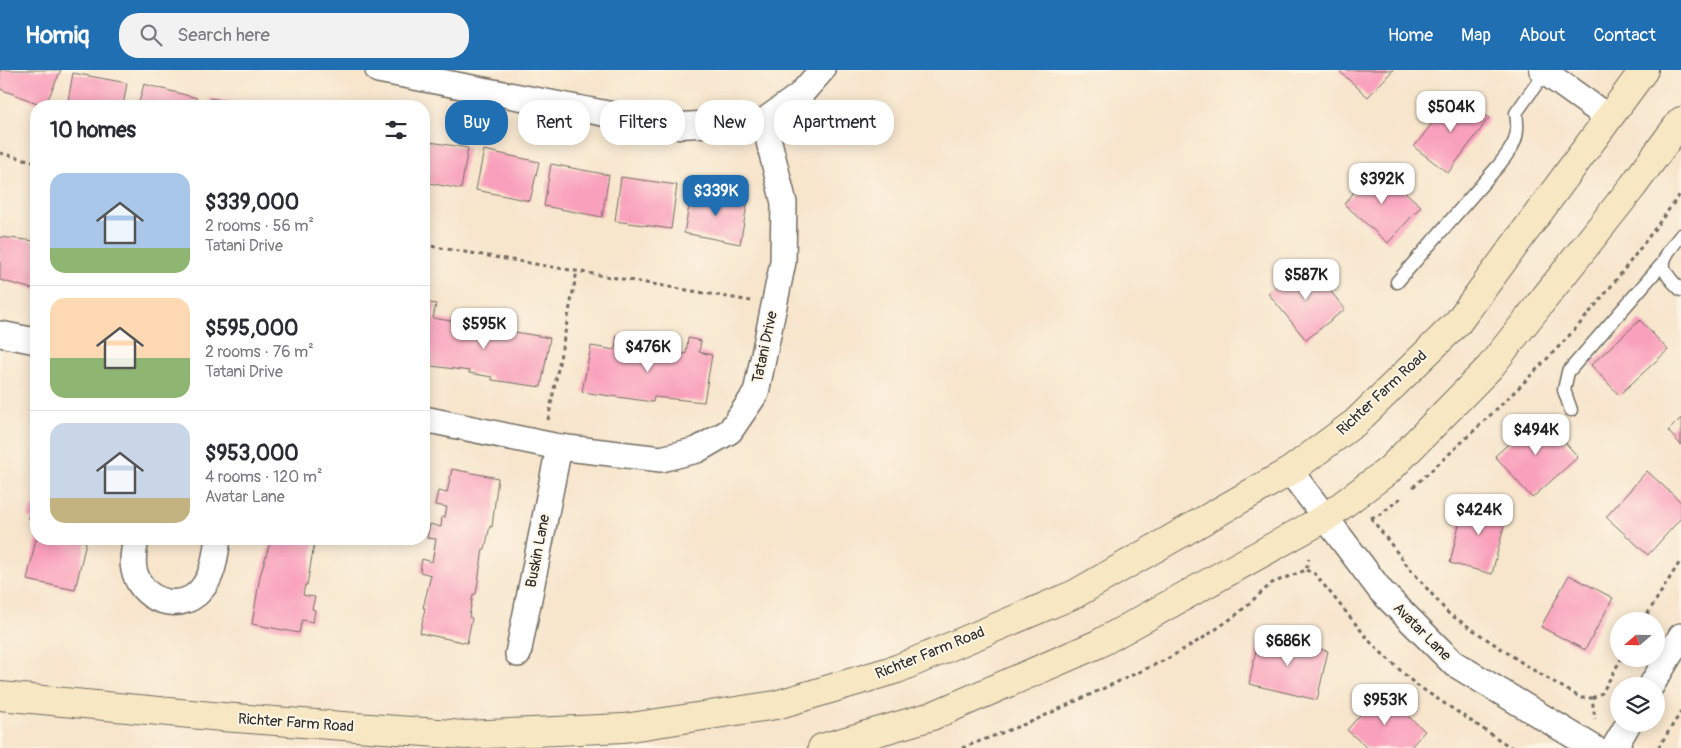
<!DOCTYPE html>
<meta charset="utf-8">
<style>
:root{--surface:#fff;--page:#f2f2f3;--text:#2b2b33;--muted:#7c7c81;--line:#e1e1e2;--accent:#1f6fb2}
body{margin:0;font-family:Pangolin,sans-serif;background:var(--page);color:var(--text);height:100vh;display:flex;flex-direction:column;font-size:19px;white-space:nowrap}
*{box-sizing:border-box;margin:0}
p{font-size:16px;color:var(--muted)}
.icon{flex:none;width:28px;height:28px;fill:none;stroke:currentColor;stroke-width:2;stroke-linecap:round;stroke-linejoin:round}
.map{position:relative;flex:1;overflow:hidden}
.drawer{position:absolute;left:30px;top:30px;width:400px;height:445px;display:flex;flex-direction:column;background:var(--surface);border-radius:20px;box-shadow:0 2px 12px #0003}
.drawer>*{flex:none}
.guide{position:absolute;left:445px;top:30px;width:475px;height:45px;display:flex;gap:10px}
.needle{width:32px;rotate:250deg}
.controls{position:absolute;left:1610px;top:542px;display:grid;gap:10px}
.controls a{display:grid;place-items:center;width:55px;height:55px;border-radius:50%;background:var(--surface);box-shadow:0 2px 12px #0003;font-size:25px}
.price{position:absolute;translate:-50% -42px;padding:0 11px;border-radius:10px;background:#fff;color:#222;font-size:16px;line-height:32px;filter:drop-shadow(0 1px 2px #0008)}
.price::after{content:'';position:absolute;left:50%;top:30px;width:15px;height:11px;margin-left:-8px;background:inherit;clip-path:polygon(0 0,100% 0,50% 100%)}
.price.on{background:var(--accent);color:#fff}
ul{padding:0;list-style:none}
li{display:flex;align-items:center;gap:15px;height:125px;padding:0 20px}
li+li{border-top:1px solid var(--line)}
li span{display:grid;place-items:center;flex:none;width:140px;height:100px;border-radius:15px;color:#555}
li>.icon{margin-inline-start:auto}
span .icon{width:60px;height:60px;fill:#fffc;stroke-width:1}
li b{font-size:21px}
h2{display:flex;justify-content:space-between;align-items:center;height:60px;padding:0 20px;font-size:21px}
.chip{padding:0 18px;border-radius:20px;background:var(--surface);box-shadow:0 2px 12px #0003;font-size:18px;line-height:45px}
.chip.on{background:var(--accent);color:#fff}
header{display:flex;align-items:center;gap:30px;box-sizing:border-box;height:70px;padding:0 25px;background:var(--accent);color:#fff}
header strong{font-size:24px}
nav{display:flex;gap:28px;margin-inline-start:auto;font-size:18px}
.search{width:350px;height:45px;background:var(--page);display:flex;align-items:center;gap:12px;box-sizing:border-box;padding:0 18px;border-radius:20px;color:var(--muted);font-size:19px}
.map>svg:first-child{display:block}
.building{fill:#f9a0bc}
.lines{fill:none;stroke-linecap:round;stroke-linejoin:round}
.service-casing{stroke:#726c63;stroke-width:15}
.minor-casing{stroke:#726c63;stroke-width:28}
.secondary-casing{stroke:#726c63;stroke-width:30}
.path{stroke:#726c63;stroke-width:3;stroke-dasharray:4 4;stroke-linecap:butt}
.service{stroke:#fff;stroke-width:12}
.minor{stroke:#fff;stroke-width:25}
.secondary{stroke:#f7e8c3;stroke-width:28}
.labels{text-anchor:middle;dominant-baseline:central;stroke-width:4;stroke-linejoin:round;paint-order:stroke}
.street-label{font-size:15px;fill:#2b2b2b;stroke:#fcf5e5}
</style>
<header>
<strong>Homiq</strong>
<div class="search"><svg class="icon" aria-label="search" viewBox="0 0 24 24"><circle cx="10" cy="10" r="6"/><path d="M15 15l6 6"/></svg>Search here</div>
<nav><a>Home</a><a>Map</a><a>About</a><a>Contact</a></nav>
</header>
<div class="map">
<svg width="1681" height="678" viewBox="0 0 1681 678">
<rect width="100%" height="100%" fill="#fcf5e5"/>
<filter id="ink" filterUnits="userSpaceOnUse"><feTurbulence type="fractalNoise" baseFrequency=".02" numOctaves="2"/><feDisplacementMap in="SourceGraphic" scale="10" xChannelSelector="R" yChannelSelector="G"/><feConvolveMatrix kernelMatrix="1 2 1 2 8 2 1 2 1" color-interpolation-filters="sRGB"/></filter>
<filter id="wash" filterUnits="userSpaceOnUse"><feTurbulence type="fractalNoise" baseFrequency=".0096" numOctaves="4" result="noise"/><feDisplacementMap in="SourceGraphic" scale="20" xChannelSelector="R" yChannelSelector="G"/><feGaussianBlur stdDeviation="1.12" result="paint"/><feColorMatrix in="noise" values="0 0 0 0 0 0 0 0 0 0 0 0 0 0 0 0 0 1.4 0 .05"/><feComposite in="paint" operator="in"/></filter>
<g filter="url(#wash)">
<rect width="100%" height="100%" fill="#f7e5cc"/>
<g id="blocks">
<g class="building">
<path d="M0 0H61L45 36 0 19Z"/>
<path d="M1338 0H1393L1368 27Z"/>
<path d="M73 3 127 13 123 36H67Z"/>
<path d="M144 14 197 28 195 36H138Z"/>
<path d="M1455 23 1489 48 1448 103 1414 77Z"/>
<path d="M210 28 251 35V36H209Z"/>
<path d="M424 71 468 78 461 119 424 112Z"/>
<path d="M484 80 539 92 530 131 476 120Z"/>
<path d="M551 94 609 105 602 147 544 136Z"/>
<path d="M1376 97 1421 136 1388 173 1344 134Z"/>
<path d="M621 107 677 115 671 159 615 151Z"/>
<path d="M692 120 748 130 740 174 684 163Z"/>
<path d="M0 167 36 171V220L0 210Z"/>
<path d="M1307 192 1345 239 1306 270 1268 223Z"/>
<path d="M424 232 436 234 433 248 550 268 541 317 492 310V307L469 303 470 301 424 295Z"/>
<path d="M1640 250 1668 280 1619 325 1591 295Z"/>
<path d="M617 266 630 269 628 280 662 284V280L686 284 688 268 701 271 699 282 712 285 704 332 654 327 653 332 582 322 591 276 615 280Z"/>
<path d="M1541 345 1578 387 1532 428 1495 386Z"/>
<path d="M1681 348V375L1668 361Z"/>
<path d="M452 399 498 408 492 457 490 456 485 479H483L476 524H473L469 547 472 548 467 573 420 563 425 538H423L431 505 420 502 422 489 432 492 436 469 427 468 430 454 441 457 442 447H445L447 437 435 435 438 421 447 423Z"/>
<path d="M1647 401 1681 432V448L1648 485 1606 447Z"/>
<path d="M1465 429 1508 440 1492 504 1450 493Z"/>
<path d="M31 436 36 437V450L28 448Z"/>
<path d="M36 469H84L83 471 86 472 75 520 27 510Z"/>
<path d="M271 469H315L307 515H305L303 525 315 527 312 539 315 540 313 552 302 550 299 563 252 554 260 506Z"/>
<path d="M1569 505 1613 528 1585 580 1541 557Z"/>
<path d="M1259 565 1328 581 1317 630 1249 614Z"/>
<path d="M1380 622 1425 661 1410 678H1367L1347 660Z"/>
</g>
</g>
</g>
<g filter="url(#ink)">
<use href="#blocks" fill-opacity="0" stroke="#726c63" stroke-width="1"/>
<g class="lines">
<g class="service-casing">
<g id="service">
<path d="M1681 165C1661 191 1655 195 1681 220"/>
<path d="M1397 212 1499 95C1514 76 1520 68 1516 43L1545 2"/>
<path d="M1571 340 1564 320 1568 302 1663 193"/>
</g>
</g>
<g class="minor-casing">
<g id="minor">
<path d="M378 0 671 56 764 51 800 25 822 0"/>
<path d="M1542 0 1609 48"/>
<path d="M0 264 36 271"/>
<path d="M424 349 559 377 661 389 697 380 730 361 756 323 783 192 784 133 764 51"/>
<path d="M1290 401 1381 521 1453 593 1594 678"/>
<path d="M136 469C134 480 131 492 135 503 144 534 185 544 204 516 214 502 215 486 218 469"/>
<path d="M518 584 559 377"/>
<path d="M1651 616 1681 566"/>
<path d="M1614 678 1628 654"/>
</g>
</g>
<g class="secondary-casing">
<g id="secondary">
<path d="M0 626 222 647 465 665 624 658 776 635 897 599 1075 524 1290 401 1356 352 1458 252 1644 0"/>
<path d="M822 678 932 646 1098 574 1325 448 1389 400 1490 297 1633 116 1681 51"/>
</g>
</g>
<g class="path">
<path d="M0 83 36 92"/>
<path d="M424 175 751 231"/>
<path d="M548 350 577 201"/>
<path d="M1413 417C1466 369 1517 321 1566 269 1608 224 1644 173 1681 123"/>
<path d="M1371 448 1381 444 1403 426"/>
<path d="M1371 448 1406 494 1448 543 1530 598 1581 628H1592L1595 649"/>
<path d="M1306 500 1315 504 1372 574 1415 614 1512 678"/>
<path d="M1643 551 1681 490"/>
<path d="M1592 628 1602 623 1621 589"/>
<path d="M962 678 1033 651 1167 589 1203 568 1235 546 1272 513 1306 500 1309 488"/>
<path d="M1658 678 1681 642"/>
</g>
<use href="#service" class="service"/>
<use href="#minor" class="minor"/>
<use href="#secondary" class="secondary"/>
</g>
</g>
<g class="labels">
<g class="street-label">
<text transform="translate(765 277) rotate(-78)">Tatani Drive</text>
<text transform="translate(1382 323) rotate(-43)">Richter Farm Road</text>
<text transform="translate(538 481) rotate(-79)">Buskin Lane</text>
<text transform="translate(1422 562) rotate(45)">Avatar Lane</text>
<text transform="translate(930 583) rotate(-22)">Richter Farm Road</text>
<text transform="translate(296 653) rotate(4)">Richter Farm Road</text>
</g>
</g>
</svg>
<div class="controls">
<a><svg class="needle" viewBox="-14 -14 28 28"><path d="M0-13l5 13h-10z" fill="#e53935"/><path d="M0 13l5-13h-10z" fill="#7c7c81"/></svg></a>
<a><svg class="icon" aria-label="layers" viewBox="0 0 24 24"><path d="M12 4l9 5-9 5-9-5zM3 14l9 5 9-5"/></svg></a>
</div>
<b class="price" style="left:1451px;top:63px">$504K</b>
<b class="price" style="left:1382px;top:135px">$392K</b>
<b class="price on" style="left:716px;top:147px">$339K</b>
<b class="price" style="left:1306px;top:231px">$587K</b>
<b class="price" style="left:484px;top:280px">$595K</b>
<b class="price" style="left:648px;top:303px">$476K</b>
<b class="price" style="left:1536px;top:386px">$494K</b>
<b class="price" style="left:1479px;top:466px">$424K</b>
<b class="price" style="left:1288px;top:597px">$686K</b>
<b class="price" style="left:1385px;top:656px">$953K</b>
<div class="guide">
<a class="chip on">Buy</a>
<a class="chip">Rent</a>
<a class="chip">Filters</a>
<a class="chip">New</a>
<a class="chip">Apartment</a>
</div>
<section class="drawer">
<h2>10 homes<svg class="icon" aria-label="filters" viewBox="0 0 24 24"><path d="M4 7h16M4 17h16"/><circle cx="9" cy="7" r="2"/><circle cx="15" cy="17" r="2"/></svg></h2>
<ul>
<li><span style="background:linear-gradient(#a9c7e8 75%,#8fb573 0)"><svg class="icon" aria-label="home" viewBox="0 0 24 24"><path d="M3 11l9-7 9 7M6 9v11h12V9"/></svg></span><div><b>$339,000</b><p>2 rooms · 56 m²</p><p>Tatani Drive</p></div></li>
<li><span style="background:linear-gradient(#ffd9b3 60%,#8fb573 0)"><svg class="icon" aria-label="home" viewBox="0 0 24 24"><path d="M3 11l9-7 9 7M6 9v11h12V9"/></svg></span><div><b>$595,000</b><p>2 rooms · 76 m²</p><p>Tatani Drive</p></div></li>
<li><span style="background:linear-gradient(#c9d6e8 75%,#c2b280 0)"><svg class="icon" aria-label="home" viewBox="0 0 24 24"><path d="M3 11l9-7 9 7M6 9v11h12V9"/></svg></span><div><b>$953,000</b><p>4 rooms · 120 m²</p><p>Avatar Lane</p></div></li>
</ul>
</section>
</div>
